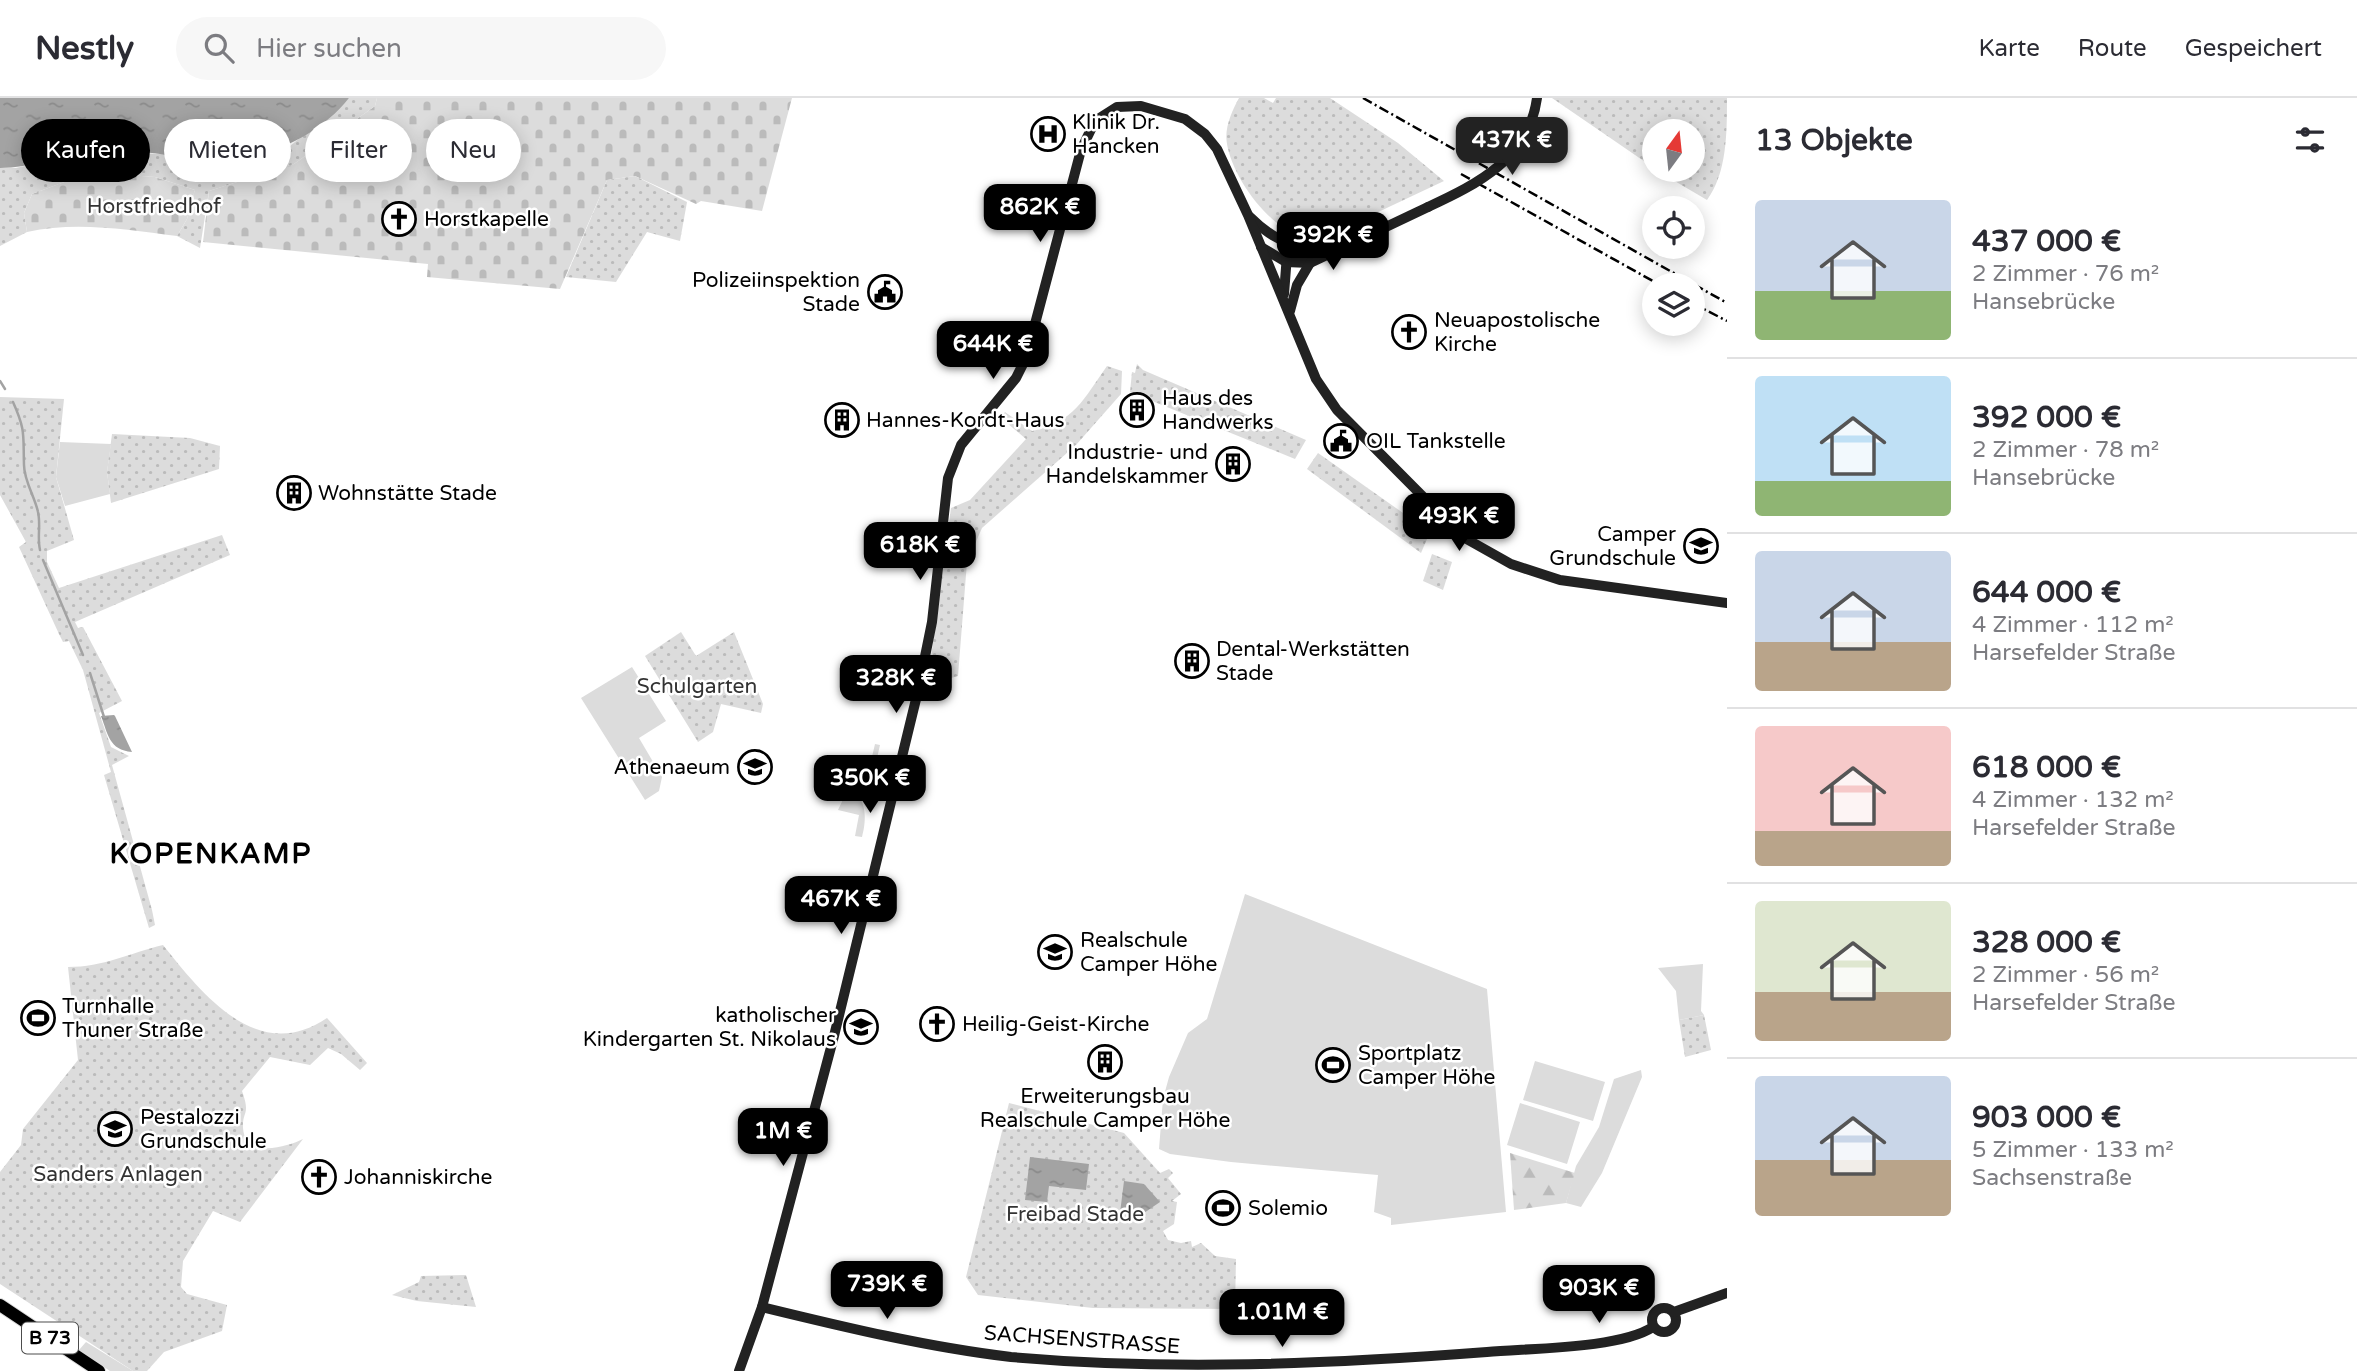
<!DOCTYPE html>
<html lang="de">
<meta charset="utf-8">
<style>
:root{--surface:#fff;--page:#f7f7f7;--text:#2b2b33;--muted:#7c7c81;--line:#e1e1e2;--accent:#000}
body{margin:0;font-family:"Varela Round",sans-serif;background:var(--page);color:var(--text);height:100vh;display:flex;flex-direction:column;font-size:26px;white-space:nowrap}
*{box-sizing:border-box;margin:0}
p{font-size:23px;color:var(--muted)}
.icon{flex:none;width:38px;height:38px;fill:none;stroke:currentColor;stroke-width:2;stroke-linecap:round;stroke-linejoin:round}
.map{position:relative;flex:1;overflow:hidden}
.drawer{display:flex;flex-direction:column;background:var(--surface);width:630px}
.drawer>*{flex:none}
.top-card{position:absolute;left:21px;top:21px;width:665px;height:63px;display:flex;gap:14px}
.needle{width:46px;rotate:15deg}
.tools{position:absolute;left:1642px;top:21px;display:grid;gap:14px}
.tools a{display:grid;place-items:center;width:63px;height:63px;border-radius:50%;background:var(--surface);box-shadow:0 4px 18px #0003;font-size:35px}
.price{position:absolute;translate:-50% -60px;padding:0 16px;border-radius:14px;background:var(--accent);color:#fff;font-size:23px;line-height:46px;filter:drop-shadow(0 2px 4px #0008)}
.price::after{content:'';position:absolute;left:50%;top:42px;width:21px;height:16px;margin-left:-10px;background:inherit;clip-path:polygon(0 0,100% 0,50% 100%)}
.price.active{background:#222;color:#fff}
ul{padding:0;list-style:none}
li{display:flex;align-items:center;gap:21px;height:175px;padding:0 28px}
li+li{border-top:2px solid var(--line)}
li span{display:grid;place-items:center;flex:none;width:196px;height:140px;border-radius:7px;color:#555}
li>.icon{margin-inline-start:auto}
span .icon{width:84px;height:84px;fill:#fffc;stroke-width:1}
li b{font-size:30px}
h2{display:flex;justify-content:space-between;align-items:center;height:84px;padding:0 28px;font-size:30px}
.chip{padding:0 24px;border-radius:32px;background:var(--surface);box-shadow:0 4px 18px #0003;font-size:24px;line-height:63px}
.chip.active{background:var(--accent);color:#fff}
header{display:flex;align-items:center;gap:42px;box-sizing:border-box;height:98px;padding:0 35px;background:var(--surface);border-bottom:2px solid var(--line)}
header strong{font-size:33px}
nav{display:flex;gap:38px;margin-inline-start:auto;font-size:24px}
.search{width:490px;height:63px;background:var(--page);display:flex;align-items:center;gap:18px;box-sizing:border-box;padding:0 24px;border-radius:38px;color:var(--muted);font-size:26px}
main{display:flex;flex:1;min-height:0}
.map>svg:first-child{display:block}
.grass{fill:#dcdcdc}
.forest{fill:url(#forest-firs)}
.cemetery{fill:url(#cemetery-stones)}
.park{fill:url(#park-dots)}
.water{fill:url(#water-ripples)}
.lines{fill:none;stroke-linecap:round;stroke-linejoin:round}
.stream{stroke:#a3a3a3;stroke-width:2.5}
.primary-casing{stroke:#dbdbdb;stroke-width:14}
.secondary{stroke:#222;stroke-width:10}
.primary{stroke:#000;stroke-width:12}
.rail{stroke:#000;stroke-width:2.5;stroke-dasharray:10 3.5 2 3.5;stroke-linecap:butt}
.secondary-bridge{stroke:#222;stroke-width:10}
.labels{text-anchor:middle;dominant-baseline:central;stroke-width:5;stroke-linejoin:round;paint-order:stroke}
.shield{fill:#fff;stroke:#4c4c4c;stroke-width:2}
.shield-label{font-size:19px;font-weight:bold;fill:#000}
.poi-label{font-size:21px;fill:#000;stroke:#fff;text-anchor:start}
.park-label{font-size:21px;fill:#333;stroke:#fff}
.street-label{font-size:21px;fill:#000;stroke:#fff}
.district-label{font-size:28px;font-weight:bold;letter-spacing:2px;fill:#000;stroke:#fff}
</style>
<header>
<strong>Nestly</strong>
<div class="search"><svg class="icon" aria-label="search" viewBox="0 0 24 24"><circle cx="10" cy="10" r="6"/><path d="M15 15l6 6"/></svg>Hier suchen</div>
<nav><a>Karte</a><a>Route</a><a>Gespeichert</a></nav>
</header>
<main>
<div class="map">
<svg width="1727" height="1273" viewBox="0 0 1727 1273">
<defs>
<pattern id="forest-firs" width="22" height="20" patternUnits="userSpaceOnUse" patternTransform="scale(1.75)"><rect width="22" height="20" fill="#dcdcdc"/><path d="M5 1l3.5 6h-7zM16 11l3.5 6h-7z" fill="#bbb"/></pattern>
<pattern id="cemetery-stones" width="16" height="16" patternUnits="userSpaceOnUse" patternTransform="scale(1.75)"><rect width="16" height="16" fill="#dcdcdc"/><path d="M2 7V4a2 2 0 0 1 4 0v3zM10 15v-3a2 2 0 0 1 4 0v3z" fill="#bbb"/></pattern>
<pattern id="park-dots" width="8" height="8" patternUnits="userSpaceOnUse" patternTransform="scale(1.75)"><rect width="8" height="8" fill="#dcdcdc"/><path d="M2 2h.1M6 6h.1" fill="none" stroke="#bbb" stroke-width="1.8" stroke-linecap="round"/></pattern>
<pattern id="water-ripples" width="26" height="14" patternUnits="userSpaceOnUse" patternTransform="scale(1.75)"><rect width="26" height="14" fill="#a3a3a3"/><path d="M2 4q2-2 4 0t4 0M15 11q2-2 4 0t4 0" fill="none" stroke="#8b8b8b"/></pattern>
</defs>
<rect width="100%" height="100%" fill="#fff"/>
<g class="grass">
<path d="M60 344 111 346 107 374 110 396 65 408 56 379Z"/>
<path d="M632 569 666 623 639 640 662 679 659 693 645 702 581 600Z"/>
<path d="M875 646 880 647 875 669 863 675 852 658 871 663Z"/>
<path d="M879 671 869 711 856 686Z"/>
<path d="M849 689C867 700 867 721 862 739L855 738 859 717 838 712Z"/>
<path d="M1245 796 1487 891 1506 1114 1391 1127V1120L1374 1114 1378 1077 1231 1064 1170 1056 1159 1051 1163 1001 1169 979 1188 935 1207 921Z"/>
<path d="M1703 866 1701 913 1704 917 1679 922 1676 893 1658 870Z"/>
<path d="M1535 963 1605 984 1593 1023 1523 1002Z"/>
<path d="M1641 972 1642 979 1602 1075 1581 1109 1566 1105 1576 1068 1599 1029 1614 981Z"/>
<path d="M1520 1005 1580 1024 1567 1066 1507 1047Z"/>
<path d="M86 1244 133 1273H110L79 1252Z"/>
</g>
<path class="forest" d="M1510 1055 1575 1075 1566 1105 1514 1112Z"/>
<g class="cemetery">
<path d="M377 0H792L762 113 701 103 696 106 635 78 607 82 560 191 427 179 428 166 203 144 209 93 294 66 375 8Z"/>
<path d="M100 75 155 79 195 92 187 121 177 138C127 132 77 123 27 134L24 115 32 96 86 76Z"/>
</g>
<g class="park">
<path d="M349 0H377L375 8 294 66 209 93 200 150 177 138 187 121 195 92 155 79 100 75 86 76 32 96 24 115 27 134 0 148V70H16L90 54 161 56 201 65 246 59 290 48Z"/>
<path d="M1239 0H1264L1273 5 1276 0H1330L1398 45 1444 83C1415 97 1386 110 1357 124 1346 129 1334 138 1323 140 1280 148 1233 83 1227 46 1224 30 1232 13 1239 0Z"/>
<path d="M1552 0H1727C1727 35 1727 75 1707 102L1656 72H1692V33H1654V70Z"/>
<path d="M635 78 687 104 680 143 647 134 616 184 566 179 607 82Z"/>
<path d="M1137 266 1143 272 1306 342 1295 361 1130 294 1132 274 1135 275Z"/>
<path d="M1107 268 1122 273 1121 296 1076 347 982 430 967 464 958 578 933 585 929 574 951 410 970 402 1026 341 1001 320 1005 314 1032 333C1074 325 1084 300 1107 268Z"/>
<path d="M0 299 64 301 56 379 74 442 47 453V464L59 490 222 437 230 457 75 524 78 530 83 529 122 603 99 615 111 649 129 658 112 667 152 812 155 827 149 830 104 677 111 674 83 572 69 543 63 544 59 536 19 449 26 444 0 397Z"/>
<path d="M112 336 190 340 220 348 219 371 111 405 107 374Z"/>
<path d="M1318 355 1430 434 1421 455 1307 371Z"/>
<path d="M1432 456 1452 464 1443 492 1423 483Z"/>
<path d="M681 534 696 558 734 534 763 606 761 615 721 606 713 634 698 644 645 558Z"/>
<path d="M163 847C203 897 258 967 327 920L367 965 360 972 341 956 328 950 310 967 270 959 242 993C251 1018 242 1012 243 1030 245 1061 287 1049 303 1041L240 1124 213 1113 183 1163 181 1189 187 1196 227 1207 222 1233 164 1254 147 1273H133L0 1186V1074L21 1047 23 1031 78 962 68 869C103 869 130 855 163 847Z"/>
<path d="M1704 917 1711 952 1685 959 1679 922Z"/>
<path d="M1009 1005 1124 1035 1160 1075 1169 1071 1173 1075 1168 1080 1181 1096 1172 1103 1177 1104 1174 1126 1163 1133 1168 1142 1181 1145 1191 1143 1192 1149 1201 1145 1215 1158 1236 1161 1235 1211 1093 1210 978 1197 966 1179Z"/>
<path d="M466 1177 476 1209 417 1203 392 1197 419 1184 421 1178Z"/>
</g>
<g class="water">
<path d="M0 0H349C314 44 256 64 201 65 186 66 174 58 160 56 139 53 111 52 90 54 59 58 31 70 0 70Z"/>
<path d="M114 617 115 618 132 654C109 652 108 636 101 618Z"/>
<path d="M1030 1059 1089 1066 1086 1092 1049 1088 1047 1104 1025 1102Z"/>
<path d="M1124 1083 1144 1086 1160 1104 1141 1117 1120 1115Z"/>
</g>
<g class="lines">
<g class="stream">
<path d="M0 283 5 291"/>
<path d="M13 304C26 333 23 337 24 367 24 383 35 399 38 414 41 427 37 439 40 452"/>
<path d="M43 462 83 557"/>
<path d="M90 575 104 619"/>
</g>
<g class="primary-casing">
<path id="primary" d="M0 1207 99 1273"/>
</g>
<g class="secondary">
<path d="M1250 119C1277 146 1301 153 1339 150"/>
<path d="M1261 149 1286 164 1310 165 1428 109"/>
<path d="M1284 196 1287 157"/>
<path d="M1290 213 1297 187 1310 165"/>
<path d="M762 1209C844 1229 927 1249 1011 1259 1169 1273 1329 1266 1487 1254 1530 1250 1619 1251 1653 1229"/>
<circle cx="1664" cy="1222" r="12"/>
<path d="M1674 1214 1727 1195"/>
<path d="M739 1273 762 1209 834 938 918 593 932 524 948 380 961 347 1016 280 1026 260 1081 52 1095 23 1117 9 1141 8 1185 21 1205 36 1217 51 1248 117 1316 281 1337 312 1463 439 1511 466 1560 482 1727 505"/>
</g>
<use href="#primary" class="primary"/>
<g class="rail">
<path d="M1363 0 1727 205"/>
<path d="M1461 76 1660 187"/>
<path d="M1692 205 1727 223"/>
</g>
<path class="secondary-bridge" d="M1428 109C1478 86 1529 60 1537 0"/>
</g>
<defs>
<g id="hospital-ring" transform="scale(1.75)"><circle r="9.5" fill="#fff" stroke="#000" stroke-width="1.5"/><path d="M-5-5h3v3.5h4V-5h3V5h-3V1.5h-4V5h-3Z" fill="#000"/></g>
<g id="church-ring" transform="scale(1.75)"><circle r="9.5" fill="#fff" stroke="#000" stroke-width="1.5"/><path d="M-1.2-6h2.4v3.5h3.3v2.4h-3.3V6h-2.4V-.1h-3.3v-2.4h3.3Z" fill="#000"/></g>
<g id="civic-ring" transform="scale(1.75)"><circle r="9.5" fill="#fff" stroke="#000" stroke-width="1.5"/><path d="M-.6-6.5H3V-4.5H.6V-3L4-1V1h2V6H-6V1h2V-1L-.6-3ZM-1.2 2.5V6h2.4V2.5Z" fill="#000"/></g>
<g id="building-ring" transform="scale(1.75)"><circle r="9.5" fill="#fff" stroke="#000" stroke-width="1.5"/><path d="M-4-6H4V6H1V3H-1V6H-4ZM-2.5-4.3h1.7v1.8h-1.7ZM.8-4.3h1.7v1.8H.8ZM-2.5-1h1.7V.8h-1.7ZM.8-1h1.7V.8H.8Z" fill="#000"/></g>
<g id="school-ring" transform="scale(1.75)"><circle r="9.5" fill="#fff" stroke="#000" stroke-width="1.5"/><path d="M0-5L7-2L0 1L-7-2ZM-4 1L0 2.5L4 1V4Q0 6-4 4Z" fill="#000"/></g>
<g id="stadium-ring" transform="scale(1.75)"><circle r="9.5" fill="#fff" stroke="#000" stroke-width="1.5"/><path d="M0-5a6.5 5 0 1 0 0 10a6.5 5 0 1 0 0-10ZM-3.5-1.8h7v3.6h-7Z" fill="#000"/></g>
</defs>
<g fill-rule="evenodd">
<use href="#hospital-ring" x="1048" y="36"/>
<use href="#church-ring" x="399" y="121"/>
<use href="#civic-ring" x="885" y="194"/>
<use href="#church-ring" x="1409" y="234"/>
<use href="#building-ring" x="1137" y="312"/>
<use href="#building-ring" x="842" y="322"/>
<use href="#civic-ring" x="1341" y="343"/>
<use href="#building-ring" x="1233" y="366"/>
<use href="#building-ring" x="294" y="395"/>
<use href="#school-ring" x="1701" y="448"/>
<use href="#building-ring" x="1192" y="563"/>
<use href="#school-ring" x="755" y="669"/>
<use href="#school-ring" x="1055" y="854"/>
<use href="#stadium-ring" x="38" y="920"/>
<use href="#church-ring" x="937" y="926"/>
<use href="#school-ring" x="861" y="929"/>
<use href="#building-ring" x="1105" y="964"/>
<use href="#stadium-ring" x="1333" y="967"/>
<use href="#school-ring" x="115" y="1031"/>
<use href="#church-ring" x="319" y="1079"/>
<use href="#stadium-ring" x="1223" y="1110"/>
</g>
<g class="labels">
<rect class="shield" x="22" y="1224.5" width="56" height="31" rx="5"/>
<g class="shield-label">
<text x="50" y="1240">B 73</text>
</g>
<g class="poi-label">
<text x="1072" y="24">Klinik Dr.<tspan x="1072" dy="24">Hancken</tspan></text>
<text x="424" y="121">Horstkapelle</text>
<text x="860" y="182" text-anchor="end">Polizeiinspektion<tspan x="860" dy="24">Stade</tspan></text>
<text x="1434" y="222">Neuapostolische<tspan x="1434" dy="24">Kirche</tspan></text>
<text x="1162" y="300">Haus des<tspan x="1162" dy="24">Handwerks</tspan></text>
<text x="866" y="322">Hannes-Kordt-Haus</text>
<text x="1366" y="343">OIL Tankstelle</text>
<text x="1208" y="354" text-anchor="end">Industrie- und<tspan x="1208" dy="24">Handelskammer</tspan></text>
<text x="318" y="395">Wohnstätte Stade</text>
<text x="1676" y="436" text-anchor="end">Camper<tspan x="1676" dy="24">Grundschule</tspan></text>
<text x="1216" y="551">Dental-Werkstätten<tspan x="1216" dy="24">Stade</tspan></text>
<text x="730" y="669" text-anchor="end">Athenaeum</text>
<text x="1080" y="842">Realschule<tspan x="1080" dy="24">Camper Höhe</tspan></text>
<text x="62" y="908">Turnhalle<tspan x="62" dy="24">Thuner Straße</tspan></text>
<text x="836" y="917" text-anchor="end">katholischer<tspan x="836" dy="24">Kindergarten St. Nikolaus</tspan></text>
<text x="962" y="926">Heilig-Geist-Kirche</text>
<text x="1358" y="955">Sportplatz<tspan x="1358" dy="24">Camper Höhe</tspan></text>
<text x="1105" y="998" text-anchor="middle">Erweiterungsbau<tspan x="1105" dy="24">Realschule Camper Höhe</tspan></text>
<text x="140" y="1019">Pestalozzi<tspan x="140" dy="24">Grundschule</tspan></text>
<text x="344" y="1079">Johanniskirche</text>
<text x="1248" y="1110">Solemio</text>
</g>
<g class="park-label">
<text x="154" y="108">Horstfriedhof</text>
<text x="697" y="588">Schulgarten</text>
<text x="118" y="1076">Sanders Anlagen</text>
<text x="1075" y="1116">Freibad Stade</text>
</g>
<g class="street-label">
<text transform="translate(1082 1242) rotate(4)">SACHSENSTRASSE</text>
</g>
<g class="district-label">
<text x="211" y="756">KOPENKAMP</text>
</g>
</g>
</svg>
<div class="tools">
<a><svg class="needle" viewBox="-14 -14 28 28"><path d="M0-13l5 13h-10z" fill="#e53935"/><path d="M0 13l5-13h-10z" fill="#7c7c81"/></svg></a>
<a><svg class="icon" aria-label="locate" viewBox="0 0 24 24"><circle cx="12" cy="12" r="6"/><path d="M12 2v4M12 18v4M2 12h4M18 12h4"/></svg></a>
<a><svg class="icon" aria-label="layers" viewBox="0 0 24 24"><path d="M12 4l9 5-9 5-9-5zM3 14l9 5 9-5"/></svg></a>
</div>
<b class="price active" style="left:1512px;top:79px">437K €</b>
<b class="price" style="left:1040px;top:146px">862K €</b>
<b class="price" style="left:1333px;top:174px">392K €</b>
<b class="price" style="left:993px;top:283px">644K €</b>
<b class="price" style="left:1459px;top:455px">493K €</b>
<b class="price" style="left:920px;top:484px">618K €</b>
<b class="price" style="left:896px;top:617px">328K €</b>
<b class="price" style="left:870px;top:717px">350K €</b>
<b class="price" style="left:841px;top:838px">467K €</b>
<b class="price" style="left:783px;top:1070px">1M €</b>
<b class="price" style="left:887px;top:1223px">739K €</b>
<b class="price" style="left:1599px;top:1227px">903K €</b>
<b class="price" style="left:1282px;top:1251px">1.01M €</b>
<div class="top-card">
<a class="chip active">Kaufen</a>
<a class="chip">Mieten</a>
<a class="chip">Filter</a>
<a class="chip">Neu</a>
</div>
</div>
<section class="drawer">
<h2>13 Objekte<svg class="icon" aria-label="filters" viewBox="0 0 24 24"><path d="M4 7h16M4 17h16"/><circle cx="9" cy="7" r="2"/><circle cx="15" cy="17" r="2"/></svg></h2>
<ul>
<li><span style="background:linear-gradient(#c9d6e8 65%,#8fb573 0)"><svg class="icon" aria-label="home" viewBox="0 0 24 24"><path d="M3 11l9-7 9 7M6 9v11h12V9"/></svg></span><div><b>437 000 €</b><p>2 Zimmer · 76 m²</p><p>Hansebrücke</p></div></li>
<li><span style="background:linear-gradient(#bfe0f5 75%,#8fb573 0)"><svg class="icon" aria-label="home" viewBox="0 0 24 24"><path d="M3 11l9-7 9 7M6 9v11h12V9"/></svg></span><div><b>392 000 €</b><p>2 Zimmer · 78 m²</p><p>Hansebrücke</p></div></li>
<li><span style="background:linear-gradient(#c9d6e8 65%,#b9a48a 0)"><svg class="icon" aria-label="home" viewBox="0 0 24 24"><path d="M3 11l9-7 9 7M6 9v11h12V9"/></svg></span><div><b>644 000 €</b><p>4 Zimmer · 112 m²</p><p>Harsefelder Straße</p></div></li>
<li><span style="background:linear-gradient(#f6c9c9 75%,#b9a48a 0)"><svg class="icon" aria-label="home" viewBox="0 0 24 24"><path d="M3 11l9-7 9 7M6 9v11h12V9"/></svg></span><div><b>618 000 €</b><p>4 Zimmer · 132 m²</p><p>Harsefelder Straße</p></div></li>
<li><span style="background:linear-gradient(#dfe7d0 65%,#b9a48a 0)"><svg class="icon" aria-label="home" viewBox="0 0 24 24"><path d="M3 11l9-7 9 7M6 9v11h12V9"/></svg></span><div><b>328 000 €</b><p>2 Zimmer · 56 m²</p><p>Harsefelder Straße</p></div></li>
<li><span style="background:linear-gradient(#c9d6e8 60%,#b9a48a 0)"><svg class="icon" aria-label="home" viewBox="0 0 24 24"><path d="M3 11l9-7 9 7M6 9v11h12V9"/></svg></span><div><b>903 000 €</b><p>5 Zimmer · 133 m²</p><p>Sachsenstraße</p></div></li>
</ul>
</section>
</main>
